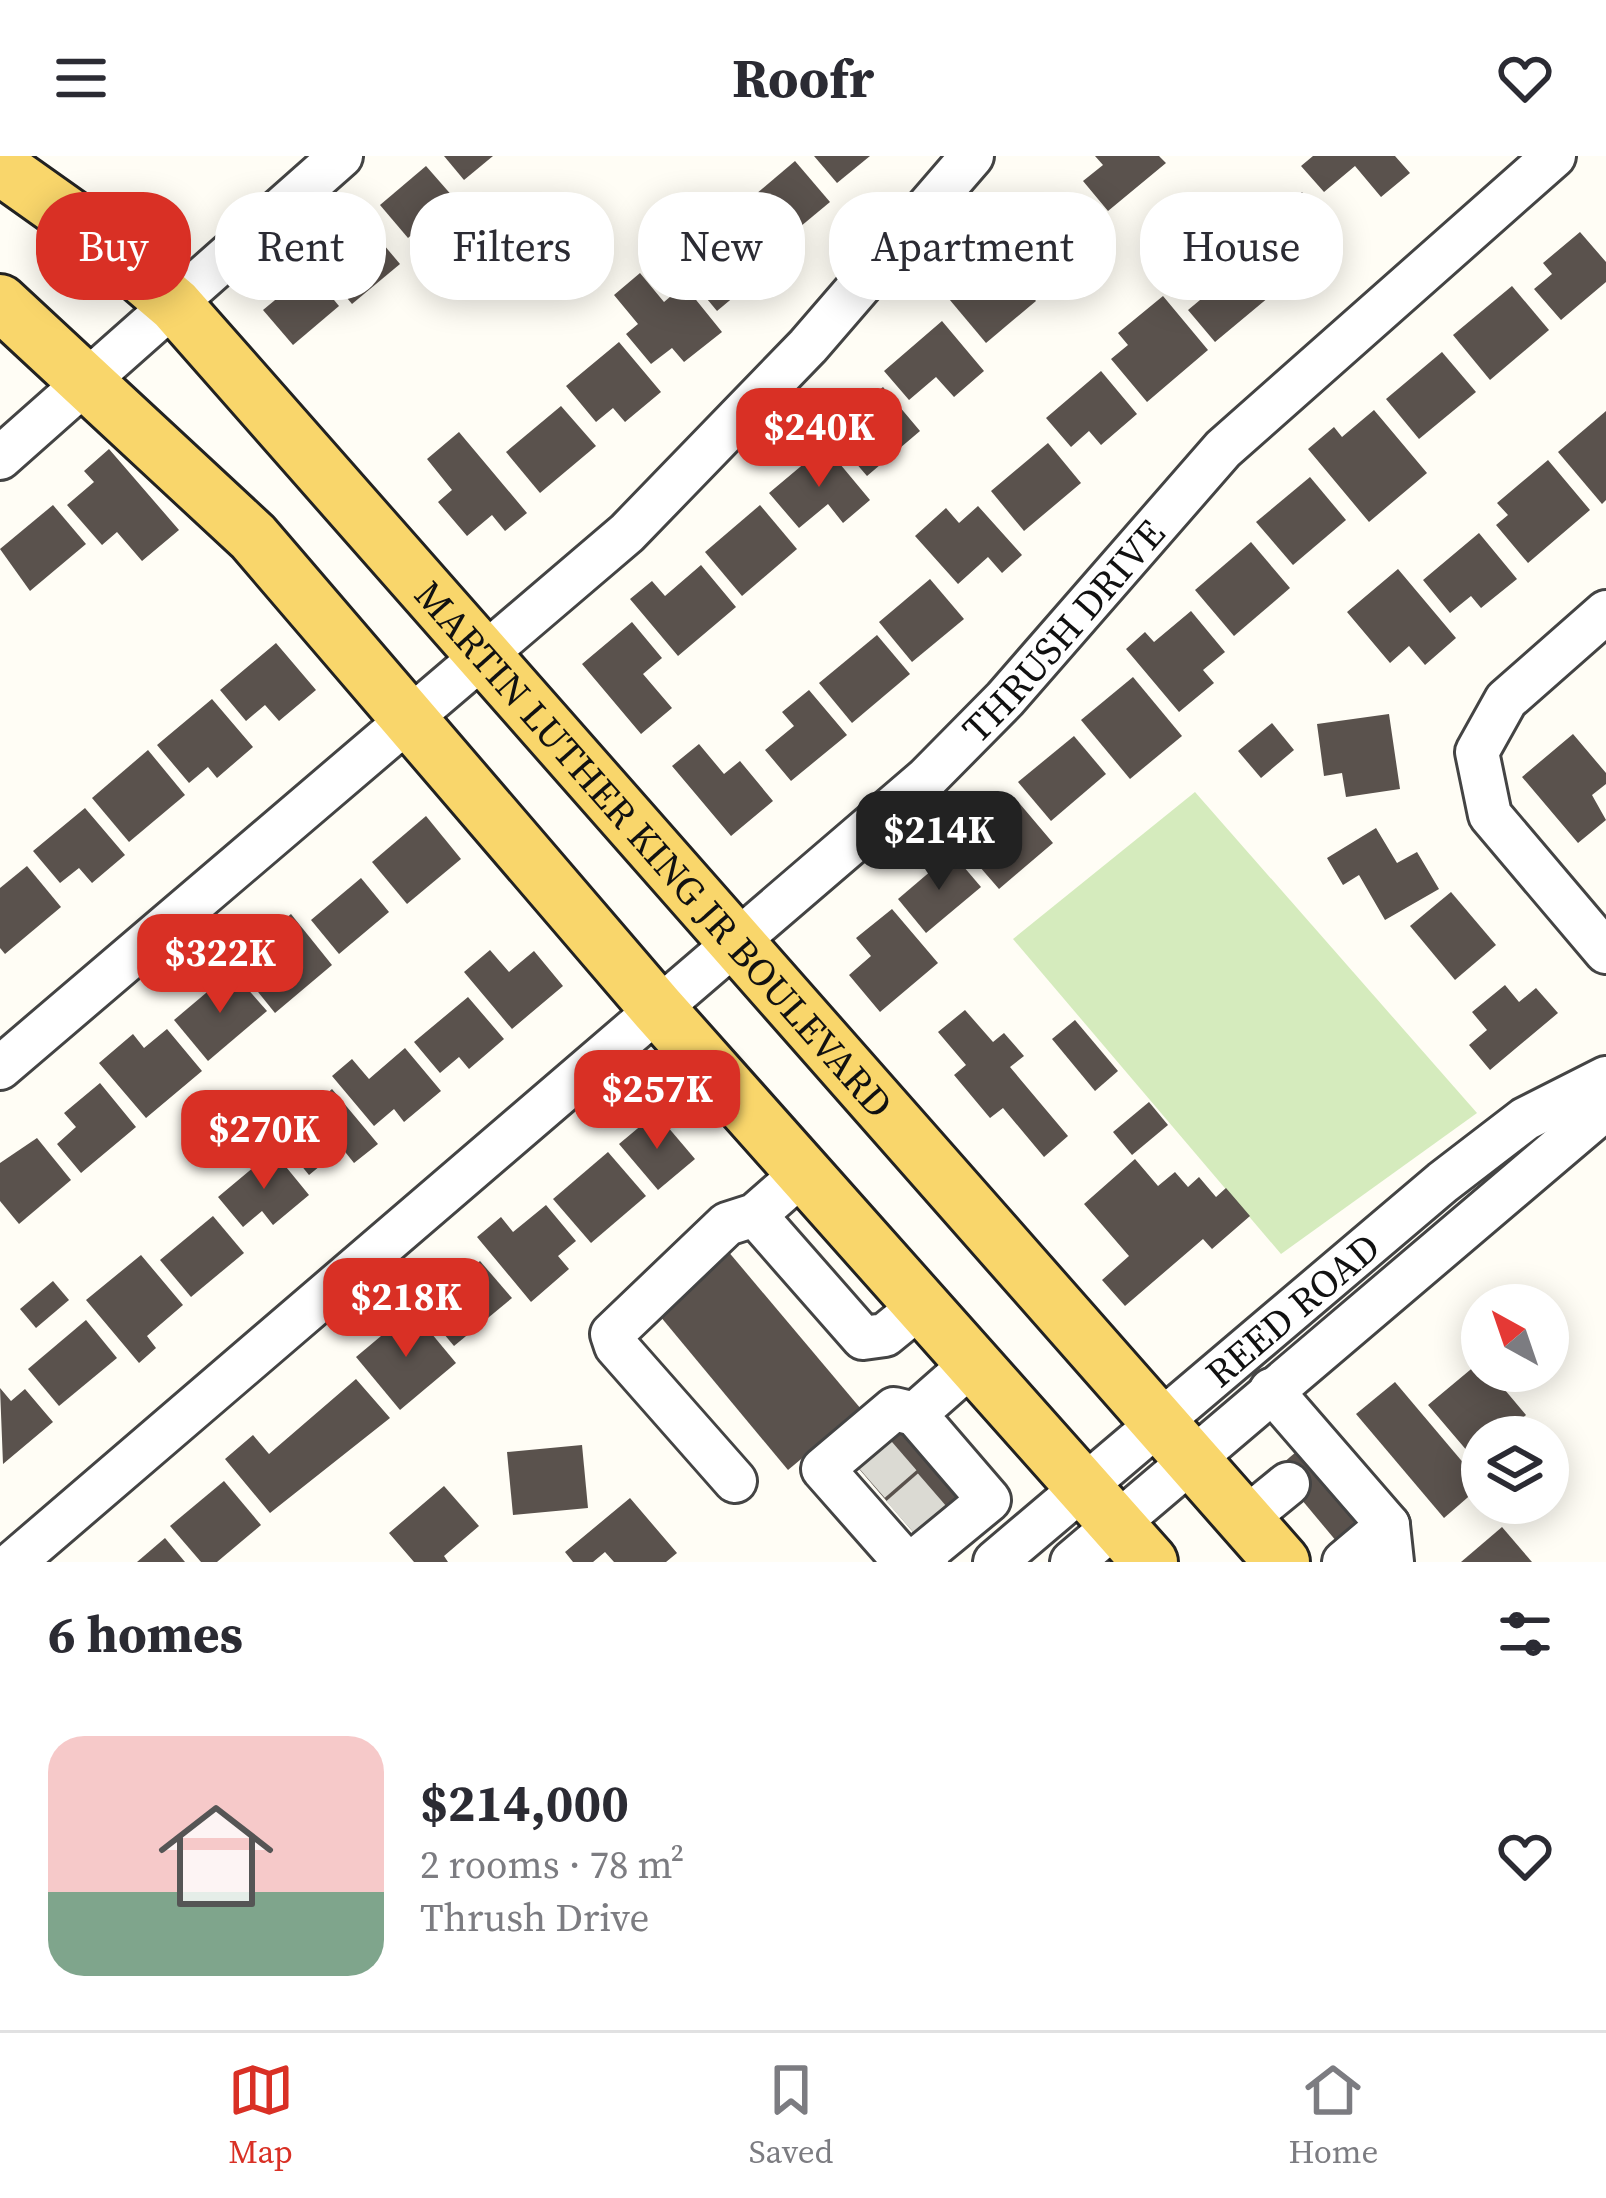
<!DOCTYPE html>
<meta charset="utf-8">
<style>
:root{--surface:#fff;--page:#f7f7f7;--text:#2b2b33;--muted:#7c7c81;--line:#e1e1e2;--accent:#d93025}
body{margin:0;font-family:"Source Serif 4",serif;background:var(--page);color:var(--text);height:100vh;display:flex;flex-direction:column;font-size:45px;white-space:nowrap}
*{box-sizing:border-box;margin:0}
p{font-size:39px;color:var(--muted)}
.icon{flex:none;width:66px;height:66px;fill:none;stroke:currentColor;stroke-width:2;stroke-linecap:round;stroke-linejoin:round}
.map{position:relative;height:1406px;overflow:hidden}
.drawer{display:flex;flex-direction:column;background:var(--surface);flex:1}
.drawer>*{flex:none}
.hud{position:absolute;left:36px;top:36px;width:1536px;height:108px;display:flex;gap:24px}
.needle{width:78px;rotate:320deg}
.tools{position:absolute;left:1461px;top:1128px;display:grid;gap:24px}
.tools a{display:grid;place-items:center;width:108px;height:108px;border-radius:50%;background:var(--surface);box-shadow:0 6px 30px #0003;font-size:60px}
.price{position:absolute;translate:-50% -102px;padding:0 27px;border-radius:24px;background:var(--accent);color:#fff;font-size:39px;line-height:78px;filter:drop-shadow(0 3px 6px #0008)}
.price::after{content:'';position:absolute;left:50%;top:72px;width:36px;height:27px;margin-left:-18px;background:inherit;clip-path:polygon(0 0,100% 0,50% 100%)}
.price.on{background:#222;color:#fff}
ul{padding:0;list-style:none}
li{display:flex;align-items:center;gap:36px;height:300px;padding:0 48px}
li+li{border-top:3px solid var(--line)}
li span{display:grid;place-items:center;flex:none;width:336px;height:240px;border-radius:36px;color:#555}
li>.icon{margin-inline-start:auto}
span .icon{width:144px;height:144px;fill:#fffc;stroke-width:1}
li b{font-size:51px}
h2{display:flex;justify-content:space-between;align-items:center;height:144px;padding:0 48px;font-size:51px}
.tag{padding:0 42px;border-radius:48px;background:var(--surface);box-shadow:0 6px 30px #0003;font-size:42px;line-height:108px}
.tag.on{background:var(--accent);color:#fff}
header{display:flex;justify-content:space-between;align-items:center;height:156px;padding:0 48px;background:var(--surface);font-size:54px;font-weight:700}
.tabs{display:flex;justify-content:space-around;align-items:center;height:168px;border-top:3px solid var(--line);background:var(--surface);font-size:33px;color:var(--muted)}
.tabs a{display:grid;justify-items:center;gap:6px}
.tabs .on{color:var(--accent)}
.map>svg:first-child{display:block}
.green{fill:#d5ebbd}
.building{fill:#5a524d}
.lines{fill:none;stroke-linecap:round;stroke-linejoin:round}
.minor-tunnel{stroke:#dbdad3;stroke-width:42;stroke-dasharray:42 21;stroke-linecap:butt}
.minor-casing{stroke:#444;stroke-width:48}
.major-casing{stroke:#222;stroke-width:60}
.minor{stroke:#fff;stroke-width:42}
.major{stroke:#f9d66b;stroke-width:54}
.labels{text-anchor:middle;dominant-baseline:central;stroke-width:12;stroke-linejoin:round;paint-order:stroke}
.street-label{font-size:39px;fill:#111;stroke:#fff}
</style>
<header><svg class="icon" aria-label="menu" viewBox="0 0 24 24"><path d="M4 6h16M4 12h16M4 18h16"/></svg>Roofr<svg class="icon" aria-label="heart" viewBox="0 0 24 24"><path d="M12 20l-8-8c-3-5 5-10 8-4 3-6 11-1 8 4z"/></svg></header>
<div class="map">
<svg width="1606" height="1406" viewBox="0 0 1606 1406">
<rect width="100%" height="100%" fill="#fffdf5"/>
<path class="green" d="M1195 636 1477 957 1281 1098 1013 783Z"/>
<g class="building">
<path d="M444 0H493L464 24Z"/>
<path d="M814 0H870L837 27Z"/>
<path d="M1095 0H1159L1166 7 1108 55 1083 25 1103 9Z"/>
<path d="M1313 0H1395L1410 17 1381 41 1355 10 1324 36 1301 10Z"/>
<path d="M795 5 830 46 777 90 743 49Z"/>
<path d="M426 10 454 42 408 82 380 49Z"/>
<path d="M1302 36 1329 68 1271 117 1244 84Z"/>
<path d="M1057 38 1103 92 1054 133 1023 95 1051 72 1036 55Z"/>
<path d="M362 63 400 108 352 148 314 102Z"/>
<path d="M737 68 772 109 717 155 683 114Z"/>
<path d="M1580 76 1606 106V126L1561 164 1534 133 1552 118 1543 107Z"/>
<path d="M1224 88 1269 141 1215 186 1188 154 1224 124 1206 103Z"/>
<path d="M994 95 1036 145 986 187 944 137Z"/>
<path d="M310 115 339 150 293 189 263 154Z"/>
<path d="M640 117 664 146 684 129 722 176 684 206 672 192 651 208 626 178 638 168 614 139Z"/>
<path d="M1512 130 1549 174 1490 224 1453 179Z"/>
<path d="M1163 140 1208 194 1147 246 1111 203 1128 189 1118 177Z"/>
<path d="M942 165 984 215 954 241 936 221 909 244 884 215Z"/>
<path d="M619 186 661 236 625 266 613 252 596 266 566 230Z"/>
<path d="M1442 196 1476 236 1419 283 1386 243Z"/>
<path d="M1101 215 1137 258 1101 289 1089 275 1071 291 1046 262Z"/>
<path d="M883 231 920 275 867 320 842 291 860 276 847 261Z"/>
<path d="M561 250 596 290 540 337 506 296Z"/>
<path d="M1374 254 1427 317 1369 366 1308 293 1334 271 1342 281Z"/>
<path d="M1606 255V344L1602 348 1558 296Z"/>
<path d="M459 276 527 357 505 375 492 359 467 380 438 346 452 334 427 303Z"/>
<path d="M1048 287 1081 327 1024 375 991 335Z"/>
<path d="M825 290 870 344 843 367 828 348 799 372 769 337Z"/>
<path d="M109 293 179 374 142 405 117 376 102 389 67 349 94 326 84 315Z"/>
<path d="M1548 304 1590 354 1528 407 1496 369 1508 359 1497 347Z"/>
<path d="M1310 321 1346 364 1293 409 1256 366Z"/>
<path d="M53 349 86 388 30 435 0 393Z"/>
<path d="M760 349 797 393 742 440 705 396Z"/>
<path d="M978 350 1022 399 1002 417 988 401 958 428 915 380 946 352 959 367Z"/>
<path d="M1479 377 1517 423 1481 452 1471 440 1450 457 1423 424Z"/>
<path d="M1251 386 1290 432 1234 480 1195 434Z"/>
<path d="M701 409 736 451 678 500 630 443 652 425 665 440Z"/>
<path d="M1398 413 1456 482 1425 509 1409 490 1390 507 1347 456Z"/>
<path d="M930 423 964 463 912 506 879 466Z"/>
<path d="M1191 455 1225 496 1203 514 1214 527 1179 556 1126 493 1145 476 1154 486Z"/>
<path d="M632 466 662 502 643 518 672 552 641 578 582 508Z"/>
<path d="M877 479 910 518 852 567 819 527Z"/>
<path d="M276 487 316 534 279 565 265 549 246 565 220 534Z"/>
<path d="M1133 521 1182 580 1130 623 1081 564Z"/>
<path d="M809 534 847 579 791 625 765 594 794 570 782 556Z"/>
<path d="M212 543 253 591 217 622 208 611 189 627 157 589Z"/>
<path d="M1389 558 1400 633 1346 641 1342 617 1324 620 1317 568Z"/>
<path d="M1272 567 1294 594 1261 622 1238 595Z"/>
<path d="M1573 578 1606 617V628L1592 639 1606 664 1578 687 1522 621Z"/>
<path d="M1074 580 1106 618 1051 665 1018 626Z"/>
<path d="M699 588 724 618 740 605 773 645 731 680 672 610Z"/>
<path d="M148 594 185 639 129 686 92 642Z"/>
<path d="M1014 641 1053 687 999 733 973 703 991 688 978 672Z"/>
<path d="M85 652 125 699 92 727 79 712 60 727 33 695Z"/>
<path d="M426 660 461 703 407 748 372 706Z"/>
<path d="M1376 672 1397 707 1417 696 1439 733 1385 764 1359 719 1343 729 1327 702Z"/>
<path d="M952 697 981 731 926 777 898 743Z"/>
<path d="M27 710 61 751 5 798 0 792V732Z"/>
<path d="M361 722 389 756 339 798 311 764Z"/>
<path d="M1451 736 1496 789 1455 824 1410 770Z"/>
<path d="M892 753 938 807 880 856 849 819 871 800 856 782Z"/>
<path d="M291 758 332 809 275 857 233 805Z"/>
<path d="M490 794 509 816 534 795 563 830 512 873 464 816Z"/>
<path d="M232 815 267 855 208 905 174 864Z"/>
<path d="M1505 829 1519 846 1536 832 1558 857 1490 914 1469 889 1487 874 1472 856Z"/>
<path d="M468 841 504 883 469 913 459 901 440 917 414 886Z"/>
<path d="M965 854 993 886 1004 877 1024 900 1010 911 1068 980 1044 1001 1003 952 990 962 954 919 966 909 938 876Z"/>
<path d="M1075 864 1118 915 1095 935 1052 883Z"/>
<path d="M167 873 202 915 146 962 99 907 133 878 144 892Z"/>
<path d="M405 892 441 935 404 966 394 953 374 970 332 920 352 903 369 923Z"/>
<path d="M100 927 136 971 81 1017 57 988 76 971 64 957Z"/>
<path d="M332 933 378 988 354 1007 342 992 309 1019 291 997 312 979 298 962Z"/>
<path d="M1149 946 1168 969 1132 999 1113 976Z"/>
<path d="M656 957 695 1003 658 1034 619 988Z"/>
<path d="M37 982 71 1024 19 1068 0 1045V1007Z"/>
<path d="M273 995 309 1039 273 1069 262 1055 243 1071 218 1041Z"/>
<path d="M608 996 646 1040 591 1087 553 1043Z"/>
<path d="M1135 1003 1158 1030 1175 1016 1188 1031 1199 1021 1216 1041 1226 1032 1250 1060 1212 1093 1203 1083 1125 1150 1102 1124 1129 1100 1084 1048Z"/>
<path d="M546 1049 576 1085 558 1100 569 1113 531 1146 477 1081 501 1061 513 1076Z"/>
<path d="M213 1060 244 1097 191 1141 160 1104Z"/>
<path d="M727 1094 861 1253 788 1314 655 1154Z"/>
<path d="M141 1099 183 1149 147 1180 156 1192 139 1207 86 1144Z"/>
<path d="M480 1105 512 1142 454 1190 423 1153Z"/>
<path d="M53 1125 69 1144 36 1172 20 1153Z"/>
<path d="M412 1154 456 1207 400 1254 356 1201Z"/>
<path d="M86 1164 117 1202 59 1250 28 1213Z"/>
<path d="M1482 1204V1215H1489L1526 1259 1500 1281H1482V1296L1474 1303 1428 1249Z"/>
<path d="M356 1223 390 1262 270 1357 225 1303 253 1279 269 1298Z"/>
<path d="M1395 1226 1482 1329 1444 1362 1356 1258Z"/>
<path d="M0 1232 11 1245 25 1233 53 1266 3 1308Z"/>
<path d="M900 1268 966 1344 920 1384 854 1307Z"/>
<path d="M582 1289 588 1352 513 1359 507 1296Z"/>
<path d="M1303 1290 1370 1369 1342 1392 1276 1313Z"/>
<path d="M224 1325 261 1369 217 1406H201L170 1370Z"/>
<path d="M444 1330 479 1370 444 1400 448 1406H414L389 1377Z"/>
<path d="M630 1342 677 1397 666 1406H614L605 1396 593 1406H573L565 1396Z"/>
<path d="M1502 1371 1532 1406H1461Z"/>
<path d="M165 1382 185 1406H137Z"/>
</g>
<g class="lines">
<g class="minor-tunnel">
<path d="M871 1326 916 1287"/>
<path d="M900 1361 946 1321"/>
</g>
<g class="minor-casing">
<g id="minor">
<path d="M0 302 341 0"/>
<path d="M1606 456 1506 544 1477 596 1490 659 1606 796"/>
<path d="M0 912 627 377 808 190 972 0"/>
<path d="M755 1059 863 1182 885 1179 923 1148"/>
<path d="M1271 1234 1388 1369 1392 1406"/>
<path d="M915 1258 894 1253 823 1313 905 1406 921 1400"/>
<path d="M735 1325 616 1190 612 1178 727 1068 755 1059 804 1016"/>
<path d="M1245 1363 1288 1328"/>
<path id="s1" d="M14 1406 926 623 1005 543 1223 293 1554 0"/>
<path d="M927 1406 921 1400 989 1344 915 1258 974 1206"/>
<path id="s2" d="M995 1406 1443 1026 1525 963 1606 922"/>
<path d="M1072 1406 1606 952"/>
<path d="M1344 1406 1388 1369"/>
</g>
</g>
<g class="major-casing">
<g id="major">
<path id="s3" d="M0 11 79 67 175 149 1282 1406"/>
<path d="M0 146 253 381 657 852 1150 1406"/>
</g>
</g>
<use href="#minor" class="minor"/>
<use href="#major" class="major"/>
</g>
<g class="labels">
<g class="street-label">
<text stroke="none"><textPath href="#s1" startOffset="1404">THRUSH DRIVE</textPath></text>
<text stroke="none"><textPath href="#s3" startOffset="948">MARTIN LUTHER KING JR BOULEVARD</textPath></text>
<text stroke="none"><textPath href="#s2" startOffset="390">REED ROAD</textPath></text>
</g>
</g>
</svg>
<div class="tools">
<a><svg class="needle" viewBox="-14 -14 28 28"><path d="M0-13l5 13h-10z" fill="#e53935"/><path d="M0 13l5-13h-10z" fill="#7c7c81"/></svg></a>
<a><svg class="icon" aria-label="layers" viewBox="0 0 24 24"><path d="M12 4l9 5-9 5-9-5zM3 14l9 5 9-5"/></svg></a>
</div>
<b class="price" style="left:819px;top:334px">$240K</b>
<b class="price on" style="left:939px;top:737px">$214K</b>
<b class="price" style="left:220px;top:860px">$322K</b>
<b class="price" style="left:657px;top:996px">$257K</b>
<b class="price" style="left:264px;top:1036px">$270K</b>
<b class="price" style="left:406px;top:1204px">$218K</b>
<div class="hud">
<a class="tag on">Buy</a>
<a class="tag">Rent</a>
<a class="tag">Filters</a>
<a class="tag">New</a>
<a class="tag">Apartment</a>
<a class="tag">House</a>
</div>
</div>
<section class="drawer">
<h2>6 homes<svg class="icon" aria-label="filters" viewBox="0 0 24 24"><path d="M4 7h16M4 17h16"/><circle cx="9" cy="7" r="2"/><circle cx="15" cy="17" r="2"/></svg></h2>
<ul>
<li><span style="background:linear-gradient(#f6c9c9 65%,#7fa58c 0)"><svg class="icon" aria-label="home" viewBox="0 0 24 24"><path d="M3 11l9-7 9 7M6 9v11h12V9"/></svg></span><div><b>$214,000</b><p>2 rooms · 78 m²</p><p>Thrush Drive</p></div><svg class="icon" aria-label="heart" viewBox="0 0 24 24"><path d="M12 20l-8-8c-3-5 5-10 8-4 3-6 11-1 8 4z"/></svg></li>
</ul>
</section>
<nav class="tabs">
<a class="on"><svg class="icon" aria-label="map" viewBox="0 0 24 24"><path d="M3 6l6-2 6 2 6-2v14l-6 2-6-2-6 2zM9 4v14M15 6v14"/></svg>Map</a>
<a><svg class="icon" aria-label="saved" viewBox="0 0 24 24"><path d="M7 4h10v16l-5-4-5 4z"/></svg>Saved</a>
<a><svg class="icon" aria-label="home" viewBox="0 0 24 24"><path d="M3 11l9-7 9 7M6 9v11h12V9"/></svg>Home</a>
</nav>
